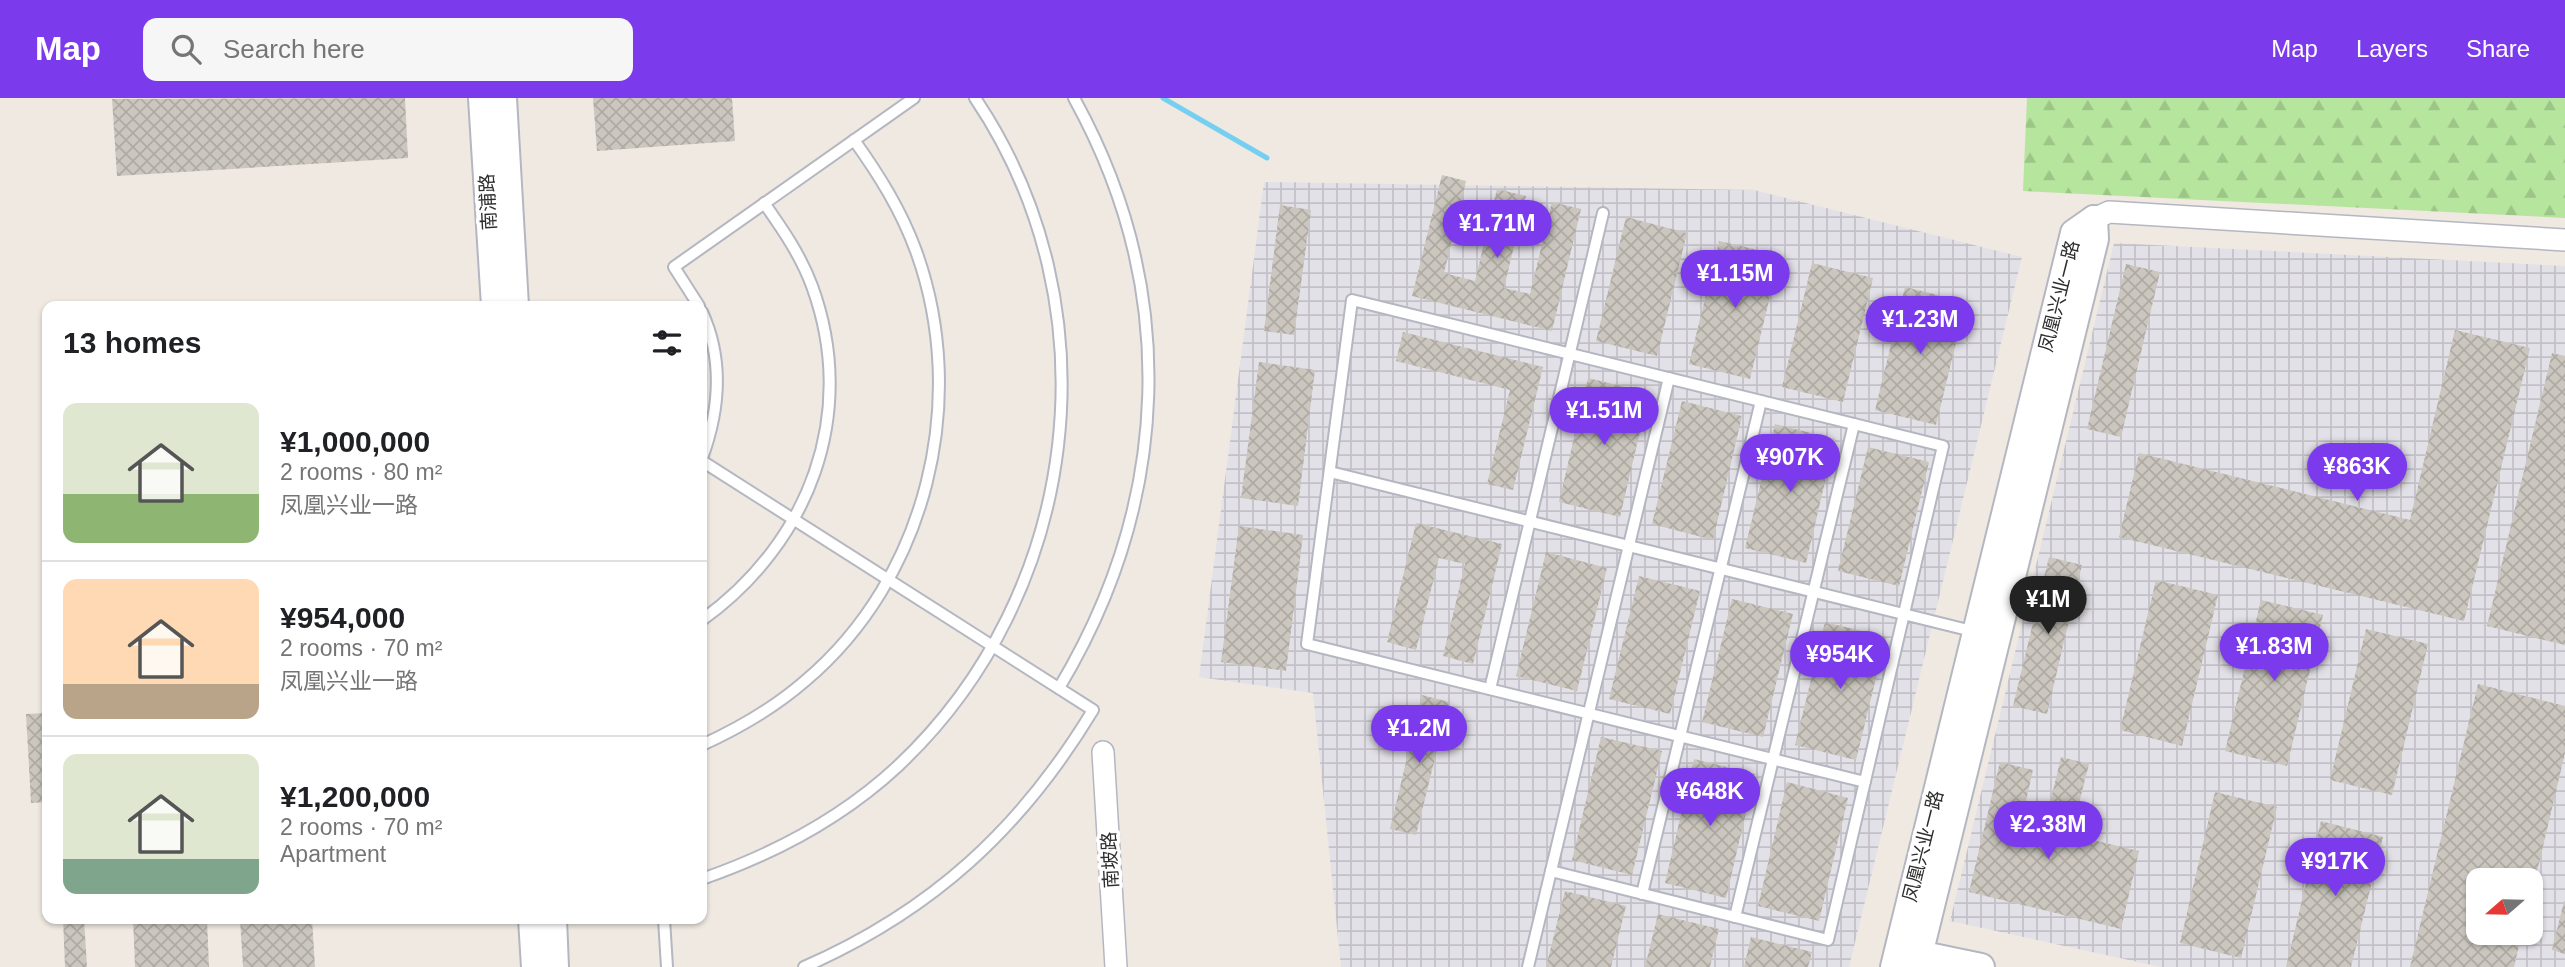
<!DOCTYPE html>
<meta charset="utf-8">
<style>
:root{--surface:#fff;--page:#f6f6f6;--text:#202124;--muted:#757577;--line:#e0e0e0;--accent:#7c3aed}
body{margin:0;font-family:Helvetica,"Noto Sans SC",sans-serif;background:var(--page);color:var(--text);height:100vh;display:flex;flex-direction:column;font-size:26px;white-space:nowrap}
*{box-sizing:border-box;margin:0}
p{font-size:23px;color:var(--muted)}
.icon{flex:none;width:38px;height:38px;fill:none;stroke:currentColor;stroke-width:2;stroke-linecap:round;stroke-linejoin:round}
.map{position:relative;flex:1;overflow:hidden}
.panel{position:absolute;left:42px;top:203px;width:665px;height:623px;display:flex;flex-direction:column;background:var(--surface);border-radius:14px;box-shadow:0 2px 5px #0004}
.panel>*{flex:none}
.needle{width:46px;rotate:250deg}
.tools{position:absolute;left:2466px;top:770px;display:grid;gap:14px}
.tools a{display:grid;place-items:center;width:77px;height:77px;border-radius:14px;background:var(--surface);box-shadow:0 2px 5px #0004;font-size:35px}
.price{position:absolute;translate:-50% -60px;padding:0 16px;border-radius:24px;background:var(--accent);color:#fff;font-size:23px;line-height:46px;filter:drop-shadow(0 2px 4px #0008)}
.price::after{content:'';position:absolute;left:50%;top:42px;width:21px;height:16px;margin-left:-10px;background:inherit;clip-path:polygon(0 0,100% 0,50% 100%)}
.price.on{background:#222;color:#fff}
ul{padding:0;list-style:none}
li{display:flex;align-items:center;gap:21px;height:175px;padding:0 21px}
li+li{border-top:2px solid var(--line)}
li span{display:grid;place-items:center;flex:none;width:196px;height:140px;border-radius:14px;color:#555}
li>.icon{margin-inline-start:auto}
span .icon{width:84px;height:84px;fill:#fffc;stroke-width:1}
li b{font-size:30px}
h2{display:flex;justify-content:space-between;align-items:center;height:84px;padding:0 21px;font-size:30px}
header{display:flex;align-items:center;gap:42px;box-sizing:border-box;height:98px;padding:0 35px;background:var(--accent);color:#fff}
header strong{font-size:33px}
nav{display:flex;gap:38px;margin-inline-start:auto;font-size:24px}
.search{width:490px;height:63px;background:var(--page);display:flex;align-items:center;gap:18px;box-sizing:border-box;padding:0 24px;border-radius:14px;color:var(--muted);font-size:26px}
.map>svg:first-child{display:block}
.industrial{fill:url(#industrial-grid);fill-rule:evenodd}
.forest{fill:url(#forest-firs)}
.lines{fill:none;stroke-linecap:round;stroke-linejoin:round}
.stream{stroke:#75cff0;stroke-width:5}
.building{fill:url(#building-cross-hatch)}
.service-casing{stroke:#b4b7c1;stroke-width:14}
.minor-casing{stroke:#b4b7c1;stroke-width:24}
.tertiary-casing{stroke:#b4b7c1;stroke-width:30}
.service{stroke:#fff;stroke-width:10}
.minor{stroke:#fff;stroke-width:21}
.tertiary{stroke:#fff;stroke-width:26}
.labels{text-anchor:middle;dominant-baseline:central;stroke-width:7;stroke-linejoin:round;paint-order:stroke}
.street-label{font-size:19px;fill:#2e2e2e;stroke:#fff}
</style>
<header>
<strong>Map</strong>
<div class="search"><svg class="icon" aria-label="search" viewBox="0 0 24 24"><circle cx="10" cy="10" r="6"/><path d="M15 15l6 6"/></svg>Search here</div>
<nav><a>Map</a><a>Layers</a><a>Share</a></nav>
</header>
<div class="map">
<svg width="2565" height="869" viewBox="0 0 2565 869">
<defs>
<pattern id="industrial-grid" width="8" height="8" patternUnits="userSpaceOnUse" patternTransform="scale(1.75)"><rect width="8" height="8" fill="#e3e1e8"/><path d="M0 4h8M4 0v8" fill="none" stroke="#c3c1c7"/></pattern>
<pattern id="forest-firs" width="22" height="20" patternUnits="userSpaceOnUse" patternTransform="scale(1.75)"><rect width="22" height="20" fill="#b6e59e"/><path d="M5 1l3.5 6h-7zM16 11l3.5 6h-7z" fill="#9dc588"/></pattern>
<pattern id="building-cross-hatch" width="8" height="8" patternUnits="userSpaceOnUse" patternTransform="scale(1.75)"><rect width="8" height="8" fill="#cbc7bf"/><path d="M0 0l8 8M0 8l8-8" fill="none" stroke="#afaba4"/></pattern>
</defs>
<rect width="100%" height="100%" fill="#efe9e1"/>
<g class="industrial">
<path d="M1264 84 1754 92 2022 159 1849 869H1341L1313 595 1199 579Z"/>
<path d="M2114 145 2565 168V869H2161L1950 823ZM2478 782H2530V835H2478Z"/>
</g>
<path class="forest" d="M2027 0H2565V120L2023 93Z"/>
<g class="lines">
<path class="stream" d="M1163 0 1267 60"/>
</g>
<g class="building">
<path d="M405 0 408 60 117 78 112 1Z"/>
<path d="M593 0H732L735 43 597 53Z"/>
<path d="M1442 77 1466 83 1444 175 1475 183 1497 91 1526 98 1504 190 1530 196 1552 104 1581 111 1552 233 1412 198Z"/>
<path d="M1280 107 1311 112 1294 237 1264 233Z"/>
<path d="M1626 119 1687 135 1657 258 1596 243Z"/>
<path d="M1719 143 1780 157 1750 281 1689 266Z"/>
<path d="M1812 165 1873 180 1843 304 1782 289Z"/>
<path d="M2126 166 2160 174 2121 339 2087 331Z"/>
<path d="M1905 189 1966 204 1936 327 1875 312Z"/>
<path d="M2455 232 2530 250 2464 523 2119 439 2139 355 2410 422Z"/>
<path d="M1403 234 1543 269 1513 392 1487 386 1510 292 1396 263Z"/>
<path d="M2552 255 2565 258V547L2487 528Z"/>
<path d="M1259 264 1315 272 1298 408 1241 400Z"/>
<path d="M1588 280 1649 295 1620 419 1559 404Z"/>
<path d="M1682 303 1742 318 1713 442 1652 426Z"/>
<path d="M1775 326 1835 341 1806 465 1745 450Z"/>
<path d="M1868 349 1929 364 1899 488 1838 473Z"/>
<path d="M1416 425 1502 446 1473 566 1443 558 1465 466 1439 460 1416 552 1387 544Z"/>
<path d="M1239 428 1303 437 1286 573 1221 564Z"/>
<path d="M1546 454 1607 470 1577 593 1516 578Z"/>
<path d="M2049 459 2082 467 2047 616 2013 608Z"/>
<path d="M1639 478 1700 493 1670 616 1609 601Z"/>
<path d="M2156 482 2218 497 2182 648 2120 632Z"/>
<path d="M1732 501 1793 516 1763 639 1702 624Z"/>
<path d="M2261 502 2323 517 2287 668 2225 653Z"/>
<path d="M1825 524 1886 539 1856 662 1795 647Z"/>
<path d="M2366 531 2428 546 2392 697 2330 682Z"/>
<path d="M2478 586 2565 608V655L2532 795 2530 782H2478V835H2522L2514 869H2410Z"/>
<path d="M1422 597 1449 604 1416 737 1390 731Z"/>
<path d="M47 615V704L31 705 26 616Z"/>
<path d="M1601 639 1662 653 1632 777 1572 762Z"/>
<path d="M2061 659 2089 666 2074 725 2047 718Z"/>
<path d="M1694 661 1755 676 1726 800 1665 785Z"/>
<path d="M2000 664 2033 672 2021 725 2139 753 2121 831 1969 794Z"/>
<path d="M1787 684 1848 700 1819 823 1758 808Z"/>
<path d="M2215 694 2277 709 2241 860 2180 845Z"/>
<path d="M2321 723 2383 739 2351 869H2286Z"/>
<path d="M1565 793 1626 808 1611 869H1546Z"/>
<path d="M2564 803H2565V856L2552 852Z"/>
<path d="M1658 816 1719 831 1710 869H1645Z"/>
<path d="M63 821H84L87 869H65Z"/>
<path d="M133 821H207L209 869H135Z"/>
<path d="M240 821H312L315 869H243Z"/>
<path d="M1751 839 1812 854 1808 869H1744Z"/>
</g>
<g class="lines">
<g class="service-casing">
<g id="service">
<path d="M699 208 674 169 914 0"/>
<path d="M702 214C724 262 720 311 702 360"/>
<path d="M702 363 1093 612C1021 731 932 813 804 869"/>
<path d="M1330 374 1976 534"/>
<path d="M702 522C809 445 859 316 812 188 801 158 783 132 764 105"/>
<path d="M1059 590C1171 403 1180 192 1074 0"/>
<path d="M1490 591 1603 115"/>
<path d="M702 647C739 630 774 610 805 583 927 480 970 302 916 153 901 112 879 77 854 42"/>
<path d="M1551 773 1828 842 1943 348 1352 202 1307 546 1865 684"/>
<path d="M702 781C774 756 841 721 898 668 1081 496 1116 209 975 0"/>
<path d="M1642 796 1761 303"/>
<path d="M1735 819 1854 326"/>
<path d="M664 821 667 869"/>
<path d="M1528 869 1669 280"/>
</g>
</g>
<g class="minor-casing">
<g id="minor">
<path d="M2094 121 2109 114 2565 142"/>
<path d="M1103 654 1116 869"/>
</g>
</g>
<g class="tertiary-casing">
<g id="tertiary">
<path d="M482 0 495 208"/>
<path d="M503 0 515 208"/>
<path d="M532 821 535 869"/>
<path d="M553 821 555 869"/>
<path d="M1904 853 1981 869"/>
<path d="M1894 869 2074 135 2094 121"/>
<path d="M1916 869 2095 141 2094 121"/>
</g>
</g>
<use href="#service" class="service"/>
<use href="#minor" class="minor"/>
<use href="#tertiary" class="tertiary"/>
</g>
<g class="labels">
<g class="street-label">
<text transform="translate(488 104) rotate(-93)">南浦路</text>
<text transform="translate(2059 198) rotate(-76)">凤凰兴业一路</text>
<text transform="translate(1923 748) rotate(-76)">凤凰兴业一路</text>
<text transform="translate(1110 762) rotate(-93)">南坡路</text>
</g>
</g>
</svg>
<div class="tools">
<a><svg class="needle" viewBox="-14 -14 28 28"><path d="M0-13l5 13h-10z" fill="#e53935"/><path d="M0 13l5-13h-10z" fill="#757577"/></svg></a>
</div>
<b class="price" style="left:1497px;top:162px">¥1.71M</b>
<b class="price" style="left:1735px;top:212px">¥1.15M</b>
<b class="price" style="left:1920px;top:258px">¥1.23M</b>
<b class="price" style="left:1604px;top:349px">¥1.51M</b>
<b class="price" style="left:1790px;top:396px">¥907K</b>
<b class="price" style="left:2357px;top:405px">¥863K</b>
<b class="price on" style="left:2048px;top:538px">¥1M</b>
<b class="price" style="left:2274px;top:585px">¥1.83M</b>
<b class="price" style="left:1840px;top:593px">¥954K</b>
<b class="price" style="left:1419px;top:667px">¥1.2M</b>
<b class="price" style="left:1710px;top:730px">¥648K</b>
<b class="price" style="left:2048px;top:763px">¥2.38M</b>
<b class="price" style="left:2335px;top:800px">¥917K</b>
<section class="panel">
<h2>13 homes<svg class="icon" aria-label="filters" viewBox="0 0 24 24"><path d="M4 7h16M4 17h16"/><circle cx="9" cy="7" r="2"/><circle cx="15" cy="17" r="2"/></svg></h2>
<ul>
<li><span style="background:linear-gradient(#dfe7d0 65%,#8fb573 0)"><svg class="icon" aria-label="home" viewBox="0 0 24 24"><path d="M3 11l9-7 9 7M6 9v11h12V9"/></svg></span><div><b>¥1,000,000</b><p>2 rooms · 80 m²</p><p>凤凰兴业一路</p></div></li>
<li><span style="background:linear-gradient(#ffd9b3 75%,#b9a48a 0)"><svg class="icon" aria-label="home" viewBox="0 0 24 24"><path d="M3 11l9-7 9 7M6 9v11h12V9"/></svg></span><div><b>¥954,000</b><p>2 rooms · 70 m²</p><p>凤凰兴业一路</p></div></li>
<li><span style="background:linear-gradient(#dfe7d0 75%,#7fa58c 0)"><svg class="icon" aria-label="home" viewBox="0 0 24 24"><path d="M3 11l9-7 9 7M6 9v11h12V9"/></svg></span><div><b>¥1,200,000</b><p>2 rooms · 70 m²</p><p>Apartment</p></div></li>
</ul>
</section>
</div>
